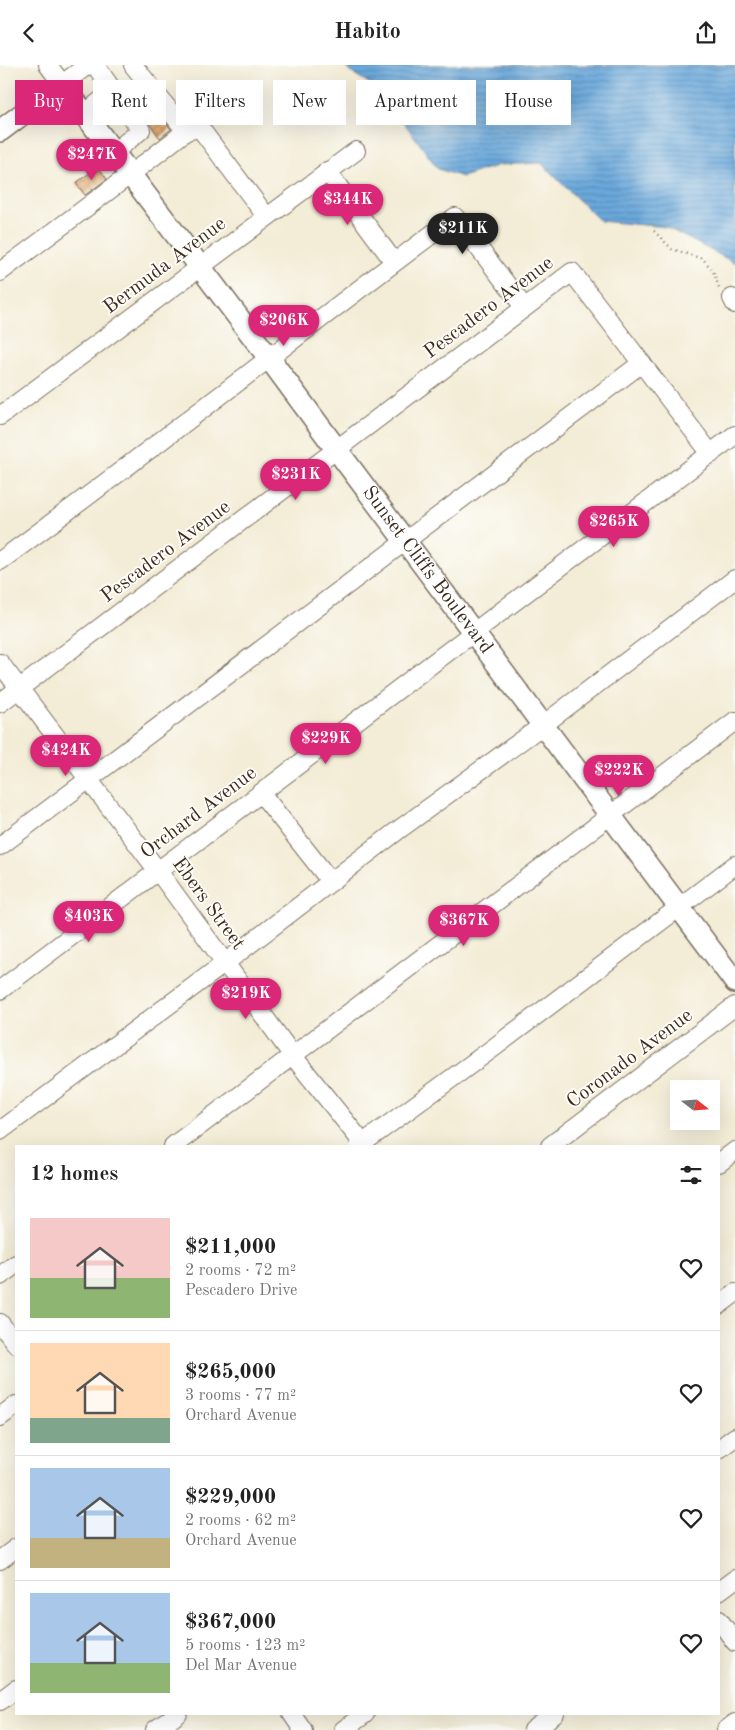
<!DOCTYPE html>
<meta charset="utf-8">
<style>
:root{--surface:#fff;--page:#f2f2f2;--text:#222;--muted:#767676;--line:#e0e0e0;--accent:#db2777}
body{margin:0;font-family:"Old Standard TT",serif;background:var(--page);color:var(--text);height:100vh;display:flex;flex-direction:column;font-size:19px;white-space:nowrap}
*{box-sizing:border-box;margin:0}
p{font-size:16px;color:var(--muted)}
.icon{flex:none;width:28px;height:28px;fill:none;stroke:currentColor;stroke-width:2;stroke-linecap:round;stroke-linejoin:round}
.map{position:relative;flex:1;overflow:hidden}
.sheet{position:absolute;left:15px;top:1080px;width:705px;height:570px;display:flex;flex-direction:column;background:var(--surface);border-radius:0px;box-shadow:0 5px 20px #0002}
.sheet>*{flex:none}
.hud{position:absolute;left:15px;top:15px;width:705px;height:45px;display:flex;gap:10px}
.needle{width:32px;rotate:107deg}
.tools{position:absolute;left:670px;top:1015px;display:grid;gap:10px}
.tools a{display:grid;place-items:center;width:50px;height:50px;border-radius:0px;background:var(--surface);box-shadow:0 5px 20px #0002;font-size:25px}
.price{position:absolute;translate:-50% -42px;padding:0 11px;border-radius:18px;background:var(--accent);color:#fff;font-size:16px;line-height:32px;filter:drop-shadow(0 1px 2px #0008)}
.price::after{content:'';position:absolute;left:50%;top:30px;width:15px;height:11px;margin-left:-8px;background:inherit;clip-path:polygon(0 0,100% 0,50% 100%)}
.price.on{background:#222;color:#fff}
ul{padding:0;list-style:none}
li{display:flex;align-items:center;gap:15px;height:125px;padding:0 15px}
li+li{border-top:1px solid var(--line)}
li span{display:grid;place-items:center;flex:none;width:140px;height:100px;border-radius:0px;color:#555}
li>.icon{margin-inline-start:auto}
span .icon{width:60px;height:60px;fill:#fffc;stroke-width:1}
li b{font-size:21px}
h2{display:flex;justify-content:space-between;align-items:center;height:60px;padding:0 15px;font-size:21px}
.pill{padding:0 18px;border-radius:0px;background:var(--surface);box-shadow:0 5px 20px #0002;font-size:18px;line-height:45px}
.pill.on{background:var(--accent);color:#fff}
header{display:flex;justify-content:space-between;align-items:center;height:65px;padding:0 15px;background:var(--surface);font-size:22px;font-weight:700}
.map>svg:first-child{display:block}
.water{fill:url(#water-rules);stroke:#52697d}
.building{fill:url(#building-cross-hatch)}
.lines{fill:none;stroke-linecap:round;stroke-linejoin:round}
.minor-casing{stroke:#7b6e5e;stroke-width:20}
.major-casing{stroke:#7b6e5e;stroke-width:24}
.path{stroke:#7b6e5e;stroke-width:2.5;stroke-dasharray:1 4;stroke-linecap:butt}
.minor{stroke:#fff;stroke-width:18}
.major{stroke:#fff;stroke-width:21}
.labels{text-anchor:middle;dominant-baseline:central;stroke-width:4;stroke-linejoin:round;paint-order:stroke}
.street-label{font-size:20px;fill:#3b2a1e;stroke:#fdfcf7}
</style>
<header><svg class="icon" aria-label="back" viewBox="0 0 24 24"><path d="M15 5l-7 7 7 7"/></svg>Habito<svg class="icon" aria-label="share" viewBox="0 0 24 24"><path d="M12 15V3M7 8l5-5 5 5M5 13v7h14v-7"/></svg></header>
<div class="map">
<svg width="735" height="1665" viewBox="0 0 735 1665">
<defs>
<pattern id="water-rules" width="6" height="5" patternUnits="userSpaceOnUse" patternTransform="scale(1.25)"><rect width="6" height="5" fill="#6aa8dc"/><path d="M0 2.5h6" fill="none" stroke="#5889b2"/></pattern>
<pattern id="building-cross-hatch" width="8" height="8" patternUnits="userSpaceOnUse" patternTransform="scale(1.25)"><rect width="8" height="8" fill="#e3a66c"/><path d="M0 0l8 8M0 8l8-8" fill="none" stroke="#b98758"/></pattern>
</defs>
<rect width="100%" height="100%" fill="#fdfcf7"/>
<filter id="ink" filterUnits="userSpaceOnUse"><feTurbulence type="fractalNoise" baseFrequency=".02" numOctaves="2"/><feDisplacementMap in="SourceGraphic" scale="10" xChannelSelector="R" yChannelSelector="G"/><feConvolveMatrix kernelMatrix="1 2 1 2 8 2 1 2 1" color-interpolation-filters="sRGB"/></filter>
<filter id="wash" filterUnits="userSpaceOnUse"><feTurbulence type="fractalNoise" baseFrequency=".0096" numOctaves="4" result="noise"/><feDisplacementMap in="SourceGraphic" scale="20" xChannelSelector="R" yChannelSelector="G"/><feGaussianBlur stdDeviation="1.12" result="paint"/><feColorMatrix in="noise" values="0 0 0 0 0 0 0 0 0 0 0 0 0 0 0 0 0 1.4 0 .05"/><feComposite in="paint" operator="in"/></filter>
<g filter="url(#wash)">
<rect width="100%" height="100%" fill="#f3ecd6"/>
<path class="water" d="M344 0H735V198L666 162 600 156 541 98 499 100 462 112 438 104 402 55 379 49 374 21 349 6Z"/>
<g id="blocks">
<g class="building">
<path d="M142 28 171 64 160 73 133 36Z"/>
<path d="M98 102 107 114 85 130 76 118Z"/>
</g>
</g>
</g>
<g filter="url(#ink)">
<use href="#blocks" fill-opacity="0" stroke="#7b6e5e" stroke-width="1"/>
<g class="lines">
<g class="minor-casing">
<g id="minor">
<path d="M48 0 62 19 88 0"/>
<path d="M95 0 141 65 114 87"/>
<path d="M133 0 186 66 200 63 266 151"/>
<path d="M85 48 113 26"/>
<path d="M327 106 394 197"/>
<path d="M0 207C62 160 125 115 186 66"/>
<path d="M732 233 735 239"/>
<path d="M0 351 356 86"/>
<path d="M0 496C154 384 302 266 455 152L524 242"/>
<path d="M0 598 158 806 293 991 365 1081"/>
<path d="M0 638 572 207 711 389"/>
<path d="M261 728 331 817"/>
<path d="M0 781 642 298"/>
<path d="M0 925 735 370"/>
<path d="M0 1066 225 898 397 766 543 660 735 514"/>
<path d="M173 1081 735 656"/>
<path d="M359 1081 496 981 735 800"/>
<path d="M550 1081 735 941"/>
<path d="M719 1098 735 1086"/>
<path d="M0 1211 16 1199"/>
<path d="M719 1240 735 1228"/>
<path d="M0 1258 16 1279"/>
<path d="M0 1352 16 1340"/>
<path d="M719 1384 735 1372"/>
<path d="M0 1495 16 1483"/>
<path d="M719 1526 735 1514"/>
<path d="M719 1555 735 1577"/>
<path d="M0 1636 16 1624"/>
<path d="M292 1649 303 1665"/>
<path d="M155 1665 178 1649"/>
<path d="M343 1665 365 1649"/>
<path d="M533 1665 555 1649"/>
<path d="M726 1665 735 1658"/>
</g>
</g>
<g class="major-casing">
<g id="major">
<path id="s1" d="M0 66 62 19 269 293 337 385 735 917"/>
</g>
</g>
<path class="path" d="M654 166 672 184 703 194 713 206 720 225"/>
<use href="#minor" class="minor"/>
<use href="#major" class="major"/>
</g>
</g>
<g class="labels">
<g class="street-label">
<text transform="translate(165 201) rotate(-37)">Bermuda Avenue</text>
<text transform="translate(489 243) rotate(-37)">Pescadero Avenue</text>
<text transform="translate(166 487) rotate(-37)">Pescadero Avenue</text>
<text stroke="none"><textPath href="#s1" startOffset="686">Sunset Cliffs Boulevard</textPath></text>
<text transform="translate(199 748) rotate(-37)">Orchard Avenue</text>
<text transform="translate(208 839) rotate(54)">Ebers Street</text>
<text transform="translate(630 994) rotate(-37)">Coronado Avenue</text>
</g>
</g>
</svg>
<div class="tools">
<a><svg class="needle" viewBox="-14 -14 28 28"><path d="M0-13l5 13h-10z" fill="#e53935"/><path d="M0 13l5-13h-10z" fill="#767676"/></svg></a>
</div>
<b class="price" style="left:92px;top:116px">$247K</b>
<b class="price" style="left:348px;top:161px">$344K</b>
<b class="price on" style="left:463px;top:190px">$211K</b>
<b class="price" style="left:284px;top:282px">$206K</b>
<b class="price" style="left:296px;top:436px">$231K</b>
<b class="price" style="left:614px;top:483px">$265K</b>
<b class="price" style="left:326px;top:700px">$229K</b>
<b class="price" style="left:66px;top:712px">$424K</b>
<b class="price" style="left:619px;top:732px">$222K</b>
<b class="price" style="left:89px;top:878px">$403K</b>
<b class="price" style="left:464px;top:882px">$367K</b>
<b class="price" style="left:246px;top:955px">$219K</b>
<div class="hud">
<a class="pill on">Buy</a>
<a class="pill">Rent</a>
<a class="pill">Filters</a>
<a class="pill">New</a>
<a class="pill">Apartment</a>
<a class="pill">House</a>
</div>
<section class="sheet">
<h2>12 homes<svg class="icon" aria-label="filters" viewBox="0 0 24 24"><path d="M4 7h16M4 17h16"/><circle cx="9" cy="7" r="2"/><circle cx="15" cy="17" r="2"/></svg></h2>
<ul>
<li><span style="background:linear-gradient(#f6c9c9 60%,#8fb573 0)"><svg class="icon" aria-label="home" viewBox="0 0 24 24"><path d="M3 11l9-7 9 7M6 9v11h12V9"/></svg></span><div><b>$211,000</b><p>2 rooms · 72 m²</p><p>Pescadero Drive</p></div><svg class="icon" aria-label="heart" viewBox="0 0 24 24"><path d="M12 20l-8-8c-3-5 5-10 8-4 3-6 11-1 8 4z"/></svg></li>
<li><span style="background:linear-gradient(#ffd9b3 75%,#7fa58c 0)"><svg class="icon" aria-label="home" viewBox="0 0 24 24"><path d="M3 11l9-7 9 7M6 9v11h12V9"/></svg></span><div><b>$265,000</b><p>3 rooms · 77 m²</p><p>Orchard Avenue</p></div><svg class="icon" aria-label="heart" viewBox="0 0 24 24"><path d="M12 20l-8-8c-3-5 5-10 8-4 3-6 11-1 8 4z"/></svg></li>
<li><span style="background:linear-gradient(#a9c7e8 70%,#c2b280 0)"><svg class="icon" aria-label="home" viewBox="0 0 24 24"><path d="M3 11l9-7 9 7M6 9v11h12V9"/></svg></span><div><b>$229,000</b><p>2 rooms · 62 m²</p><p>Orchard Avenue</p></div><svg class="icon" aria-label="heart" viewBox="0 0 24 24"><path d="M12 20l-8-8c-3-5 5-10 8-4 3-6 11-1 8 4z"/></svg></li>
<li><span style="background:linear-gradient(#a9c7e8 70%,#8fb573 0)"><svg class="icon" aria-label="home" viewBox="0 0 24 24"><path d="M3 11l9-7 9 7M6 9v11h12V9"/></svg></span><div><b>$367,000</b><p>5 rooms · 123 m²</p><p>Del Mar Avenue</p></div><svg class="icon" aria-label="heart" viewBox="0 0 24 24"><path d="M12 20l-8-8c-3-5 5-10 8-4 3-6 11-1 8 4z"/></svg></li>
</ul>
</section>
</div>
